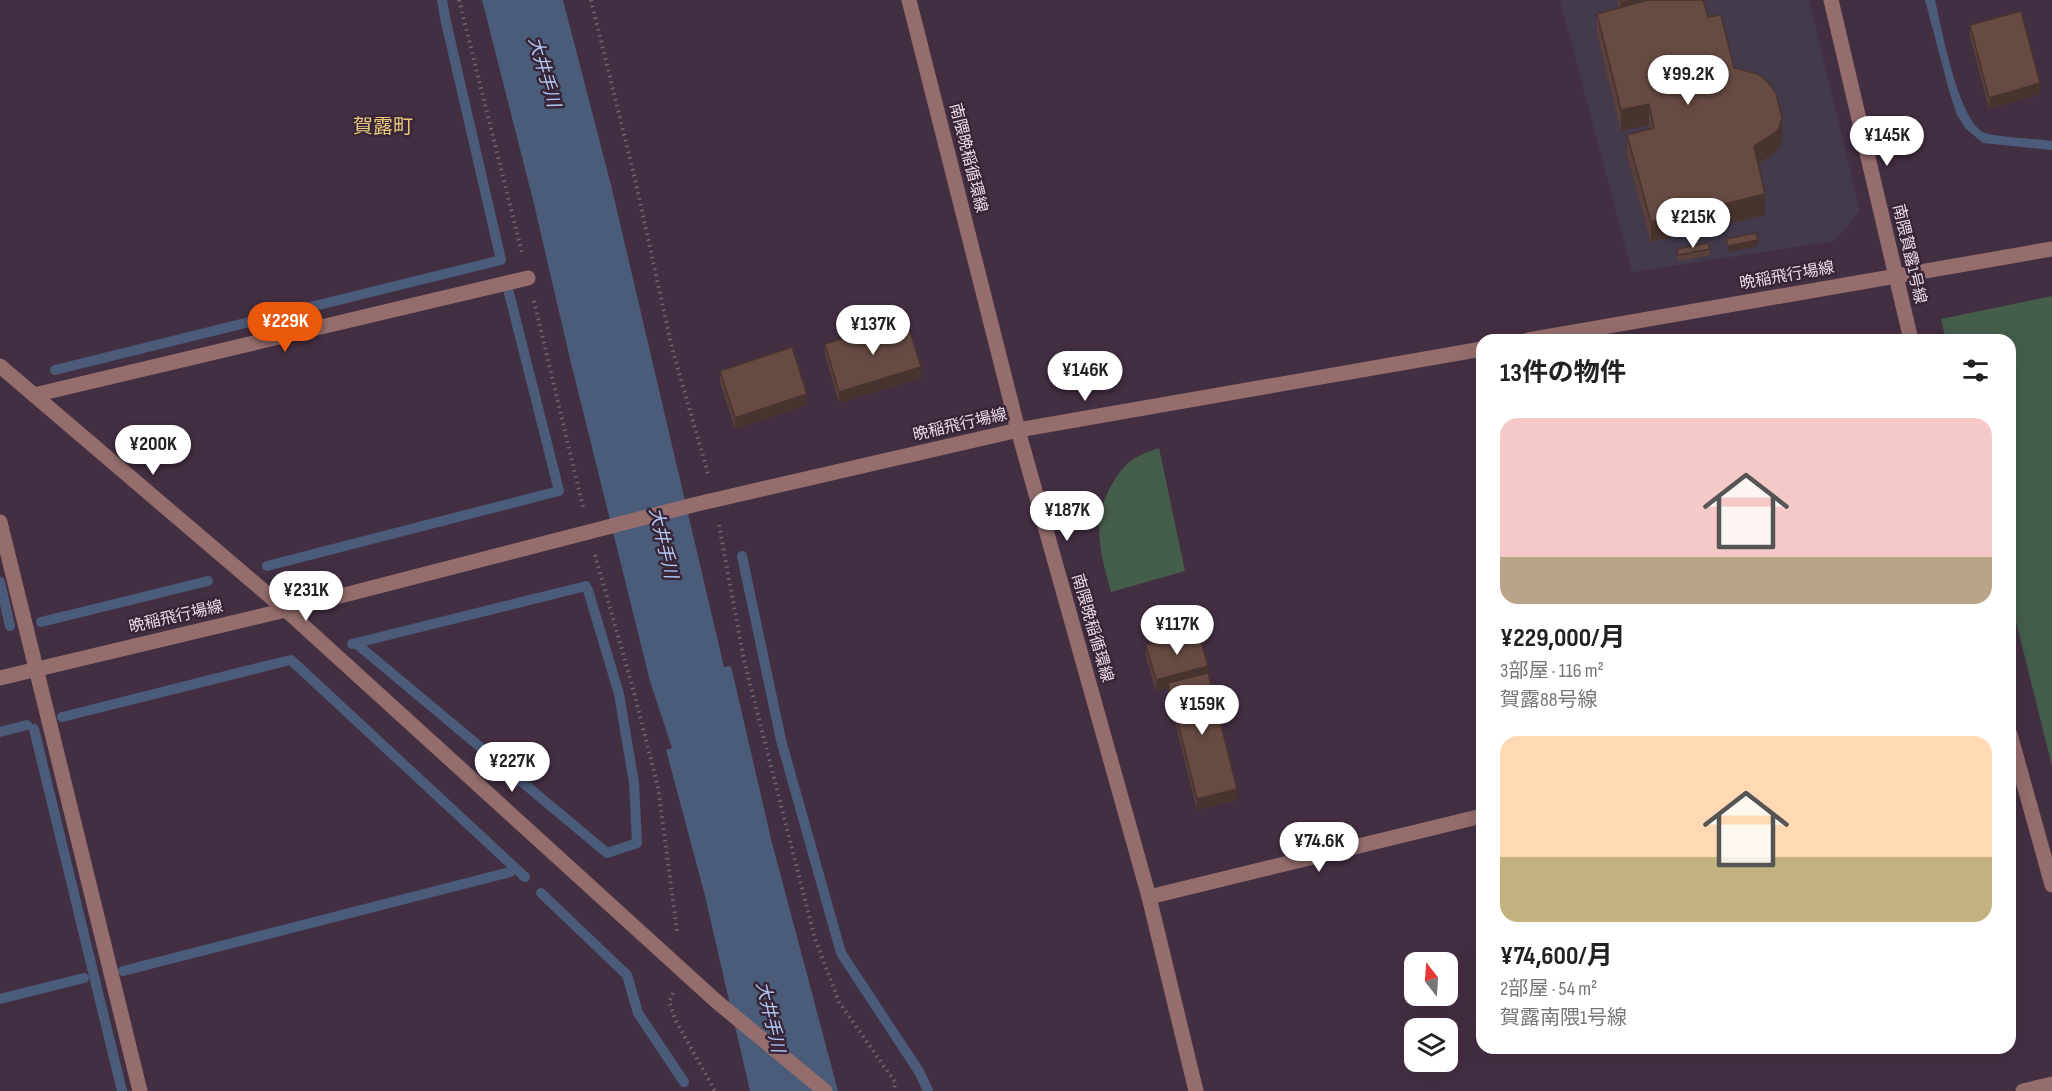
<!DOCTYPE html>
<html lang="ja">
<meta charset="utf-8">
<style>
:root{--surface:#fff;--page:#f2f2f2;--text:#222;--muted:#767676;--accent:#ea580c}
body{margin:0;font-family:"Sofia Sans Condensed","Noto Sans JP",sans-serif;background:var(--page);color:var(--text);height:100vh;display:flex;flex-direction:column;font-size:22px;white-space:nowrap}
*{box-sizing:border-box;margin:0}
p{font-size:20px;color:var(--muted)}
.icon{flex:none;width:33px;height:33px;fill:none;stroke:currentColor;stroke-width:2;stroke-linecap:round;stroke-linejoin:round}
.map{position:relative;flex:1;overflow:hidden}
.panel{position:absolute;left:1476px;top:334px;width:540px;height:720px;display:flex;flex-direction:column;background:var(--surface);border-radius:18px;box-shadow:0 6px 24px #0002}
.panel>*{flex:none}
.needle{width:39px;rotate:343deg}
.buttons{position:absolute;left:1404px;top:952px;display:grid;gap:12px}
.buttons a{display:grid;place-items:center;width:54px;height:54px;border-radius:12px;background:var(--surface);box-shadow:0 6px 24px #0002;font-size:30px}
.price{position:absolute;translate:-50% -51px;padding:0 14px;border-radius:21px;background:#fff;color:#222;font-size:20px;line-height:39px;filter:drop-shadow(0 2px 3px #0008)}
.price::after{content:'';position:absolute;left:50%;top:36px;width:18px;height:14px;margin-left:-9px;background:inherit;clip-path:polygon(0 0,100% 0,50% 100%)}
.price.current{background:var(--accent);color:#fff}
ul{padding:0;list-style:none}
li{display:grid;align-content:center;gap:12px;height:318px;padding:0 24px}
li span{display:grid;place-items:center;height:186px;border-radius:18px;color:#555}
li>.icon{margin-inline-start:auto}
span .icon{width:108px;height:108px;fill:#fffc;stroke-width:1}
li b{font-size:26px}
h2{display:flex;justify-content:space-between;align-items:center;height:72px;padding:0 24px;font-size:26px}
.map>svg:first-child{display:block}
.commercial{fill:#433b4b}
.green{fill:#455e4c}
.water{fill:#4b5b7a}
.lines{fill:none;stroke-linecap:round;stroke-linejoin:round}
.stream{stroke:#4b5b7a;stroke-width:10}
.path{stroke:#746373;stroke-width:4;stroke-dasharray:1.5 4.5;stroke-linecap:butt}
.minor{stroke:#956d6d;stroke-width:15}
.wall{fill:#59403a}
.shaded-wall{fill:#48342f}
.building{fill:#674b43;stroke:#48342f;stroke-width:1.5}
.labels{text-anchor:middle;dominant-baseline:central;stroke-width:5;stroke-linejoin:round;paint-order:stroke}
.street-label{font-size:16px;fill:#e7dae6;stroke:#382537}
.water-label{font-size:18px;font-style:italic;fill:#b1c8f5;stroke:#382537}
.quarter-label{font-size:20px;fill:#e8c77d;stroke:#382537}
</style>
<div class="map">
<svg width="2052" height="1091" viewBox="0 0 2052 1091">
<rect width="100%" height="100%" fill="#432f42"/>
<path class="commercial" d="M1560 0H1809L1860 211 1835 241 1632 272Z"/>
<g class="green">
<path d="M2052 296V766L2010 598V340H1946L1941 319Z"/>
<path d="M1159 448 1185 571 1111 592C1101 555 1091 524 1110 488 1123 464 1133 456 1159 448Z"/>
</g>
<g class="water">
<path d="M482 0H563L611 185 724 667 731 666 772 843 838 1091H750L704 892 666 750 672 748 650 681 570 359 534 204Z"/>
<path d="M1925 0H1935C1942 30 1958 118 1983 132 1992 137 2039 139 2052 141V150L1983 143 1966 129 1957 115 1950 94Z"/>
</g>
<g class="lines">
<g class="stream">
<path d="M55 370 501 260 446 22 442 0"/>
<path d="M742 556 781 740 841 953 920 1073 928 1091"/>
<path d="M267 566 559 491 507 285"/>
<path d="M0 582 10 626"/>
<path d="M41 622 208 581"/>
<path d="M352 644 586 586"/>
<path d="M358 645 607 853 637 843 634 783 619 694 588 590"/>
<path d="M291 660 525 877"/>
<path d="M62 717 286 661"/>
<path d="M34 729 122 1091"/>
<path d="M0 732 27 725"/>
<path d="M541 893 627 975 638 1013 684 1082"/>
<path d="M123 971 510 872"/>
<path d="M0 999 84 978"/>
</g>
<g class="path">
<path d="M459 0 522 253"/>
<path d="M591 0 635 179 672 348 709 477"/>
<path d="M534 301 583 507"/>
<path d="M719 525 744 660 815 939 839 1002 895 1082 894 1091"/>
<path d="M595 555 632 685 658 787 677 931"/>
<path d="M673 993 669 1002 676 1021 715 1091"/>
</g>
<g class="minor">
<path d="M909 0 1018 430 1149 897 1196 1091"/>
<path d="M1831 0 1911 340"/>
<path d="M1528 340 2052 249"/>
<path d="M0 366 286 610 716 1001 825 1091"/>
<path d="M34 395 528 278"/>
<path d="M0 522 140 1091"/>
<path d="M0 678 286 610 697 504 1018 430 1482 349"/>
<path d="M2010 734 2052 885"/>
<path d="M1149 897 1482 816"/>
<path d="M2023 1091 2052 1084"/>
</g>
</g>
<g class="wall">
<path d="M1618 0H1703L1708 17 1734 68 1782 139 1779 148 1775 153 1758 164 1765 215 1651 242 1627 156V135L1650 129 1649 125 1621 131 1597 34V14L1619 8Z"/>
<path d="M1970 25 2040 94 1989 109 1970 36Z"/>
<path d="M1677 249H1710V255L1678 261Z"/>
<path d="M825 344 921 378 839 403 825 355Z"/>
<path d="M720 371 807 405 735 429 720 382Z"/>
<path d="M1146 645 1208 673 1237 800 1197 810 1168 694V688L1156 691 1146 656Z"/>
</g>
<g class="shaded-wall">
<path d="M1636 0H1646V9L1621 14V3Z"/>
<path d="M2040 83V94L1989 109V98Z"/>
<path d="M1649 104V125L1621 131V110Z"/>
<path d="M1782 118V139L1779 148 1775 153 1754 166V146Z"/>
<path d="M1765 194V215L1651 242V222Z"/>
<path d="M1758 240V246L1728 252V246Z"/>
<path d="M921 367V378L839 403V392Z"/>
<path d="M807 394V405L735 429V418Z"/>
<path d="M1208 666V677L1168 683V688L1156 691V680Z"/>
<path d="M1237 789V800L1197 810V799Z"/>
</g>
<g class="building">
<path d="M1620 0H1636L1621 3Z"/>
<path d="M1648 0H1703L1708 17 1721 15 1734 68 1758 74 1767 81 1776 93 1782 118 1779 128 1775 133 1754 146 1765 194 1651 222 1627 135 1654 128 1649 104 1621 110 1597 14Z"/>
<path d="M2021 11 2040 83 1989 98 1970 25Z"/>
<path d="M1756 233 1758 240 1728 246 1726 239Z"/>
<path d="M1708 243 1710 249 1678 255 1677 249Z"/>
<path d="M906 319 921 367 839 392 825 344Z"/>
<path d="M792 347 807 394 735 418 720 371Z"/>
<path d="M1198 631 1208 666 1156 680 1146 645Z"/>
<path d="M1208 673 1237 789 1197 799 1168 683Z"/>
</g>
<g class="labels">
<g class="street-label">
<text transform="translate(968 158) rotate(76)">南隈晩稲循環線</text>
<text transform="translate(1909 254) rotate(77)">南隈賀露1号線</text>
<text transform="translate(1787 276) rotate(-10)">晩稲飛行場線</text>
<text transform="translate(960 425) rotate(-13)">晩稲飛行場線</text>
<text transform="translate(176 617) rotate(-13)">晩稲飛行場線</text>
<text transform="translate(1092 628) rotate(74)">南隈晩稲循環線</text>
</g>
<g class="water-label">
<text transform="translate(544 72) rotate(74)">大井手川</text>
<text transform="translate(663 543) rotate(77)">大井手川</text>
<text transform="translate(770 1017) rotate(77)">大井手川</text>
</g>
<g class="quarter-label">
<text x="383" y="127">賀露町</text>
</g>
</g>
</svg>
<div class="buttons">
<a><svg class="needle" viewBox="-14 -14 28 28"><path d="M0-13l5 13h-10z" fill="#e53935"/><path d="M0 13l5-13h-10z" fill="#767676"/></svg></a>
<a><svg class="icon" aria-label="layers" viewBox="0 0 24 24"><path d="M12 4l9 5-9 5-9-5zM3 14l9 5 9-5"/></svg></a>
</div>
<b class="price" style="left:1688px;top:106px">¥99.2K</b>
<b class="price" style="left:1887px;top:167px">¥145K</b>
<b class="price" style="left:1693px;top:249px">¥215K</b>
<b class="price current" style="left:285px;top:353px">¥229K</b>
<b class="price" style="left:873px;top:356px">¥137K</b>
<b class="price" style="left:1085px;top:402px">¥146K</b>
<b class="price" style="left:153px;top:476px">¥200K</b>
<b class="price" style="left:1067px;top:542px">¥187K</b>
<b class="price" style="left:306px;top:622px">¥231K</b>
<b class="price" style="left:1177px;top:656px">¥117K</b>
<b class="price" style="left:1202px;top:736px">¥159K</b>
<b class="price" style="left:512px;top:793px">¥227K</b>
<b class="price" style="left:1319px;top:873px">¥74.6K</b>
<section class="panel">
<h2>13件の物件<svg class="icon" aria-label="filters" viewBox="0 0 24 24"><path d="M4 7h16M4 17h16"/><circle cx="9" cy="7" r="2"/><circle cx="15" cy="17" r="2"/></svg></h2>
<ul>
<li><span style="background:linear-gradient(#f6c9c9 75%,#b9a48a 0)"><svg class="icon" aria-label="home" viewBox="0 0 24 24"><path d="M3 11l9-7 9 7M6 9v11h12V9"/></svg></span><div><b>¥229,000/月</b><p>3部屋 · 116 m²</p><p>賀露88号線</p></div></li>
<li><span style="background:linear-gradient(#ffd9b3 65%,#c2b280 0)"><svg class="icon" aria-label="home" viewBox="0 0 24 24"><path d="M3 11l9-7 9 7M6 9v11h12V9"/></svg></span><div><b>¥74,600/月</b><p>2部屋 · 54 m²</p><p>賀露南隈1号線</p></div></li>
</ul>
</section>
</div>
